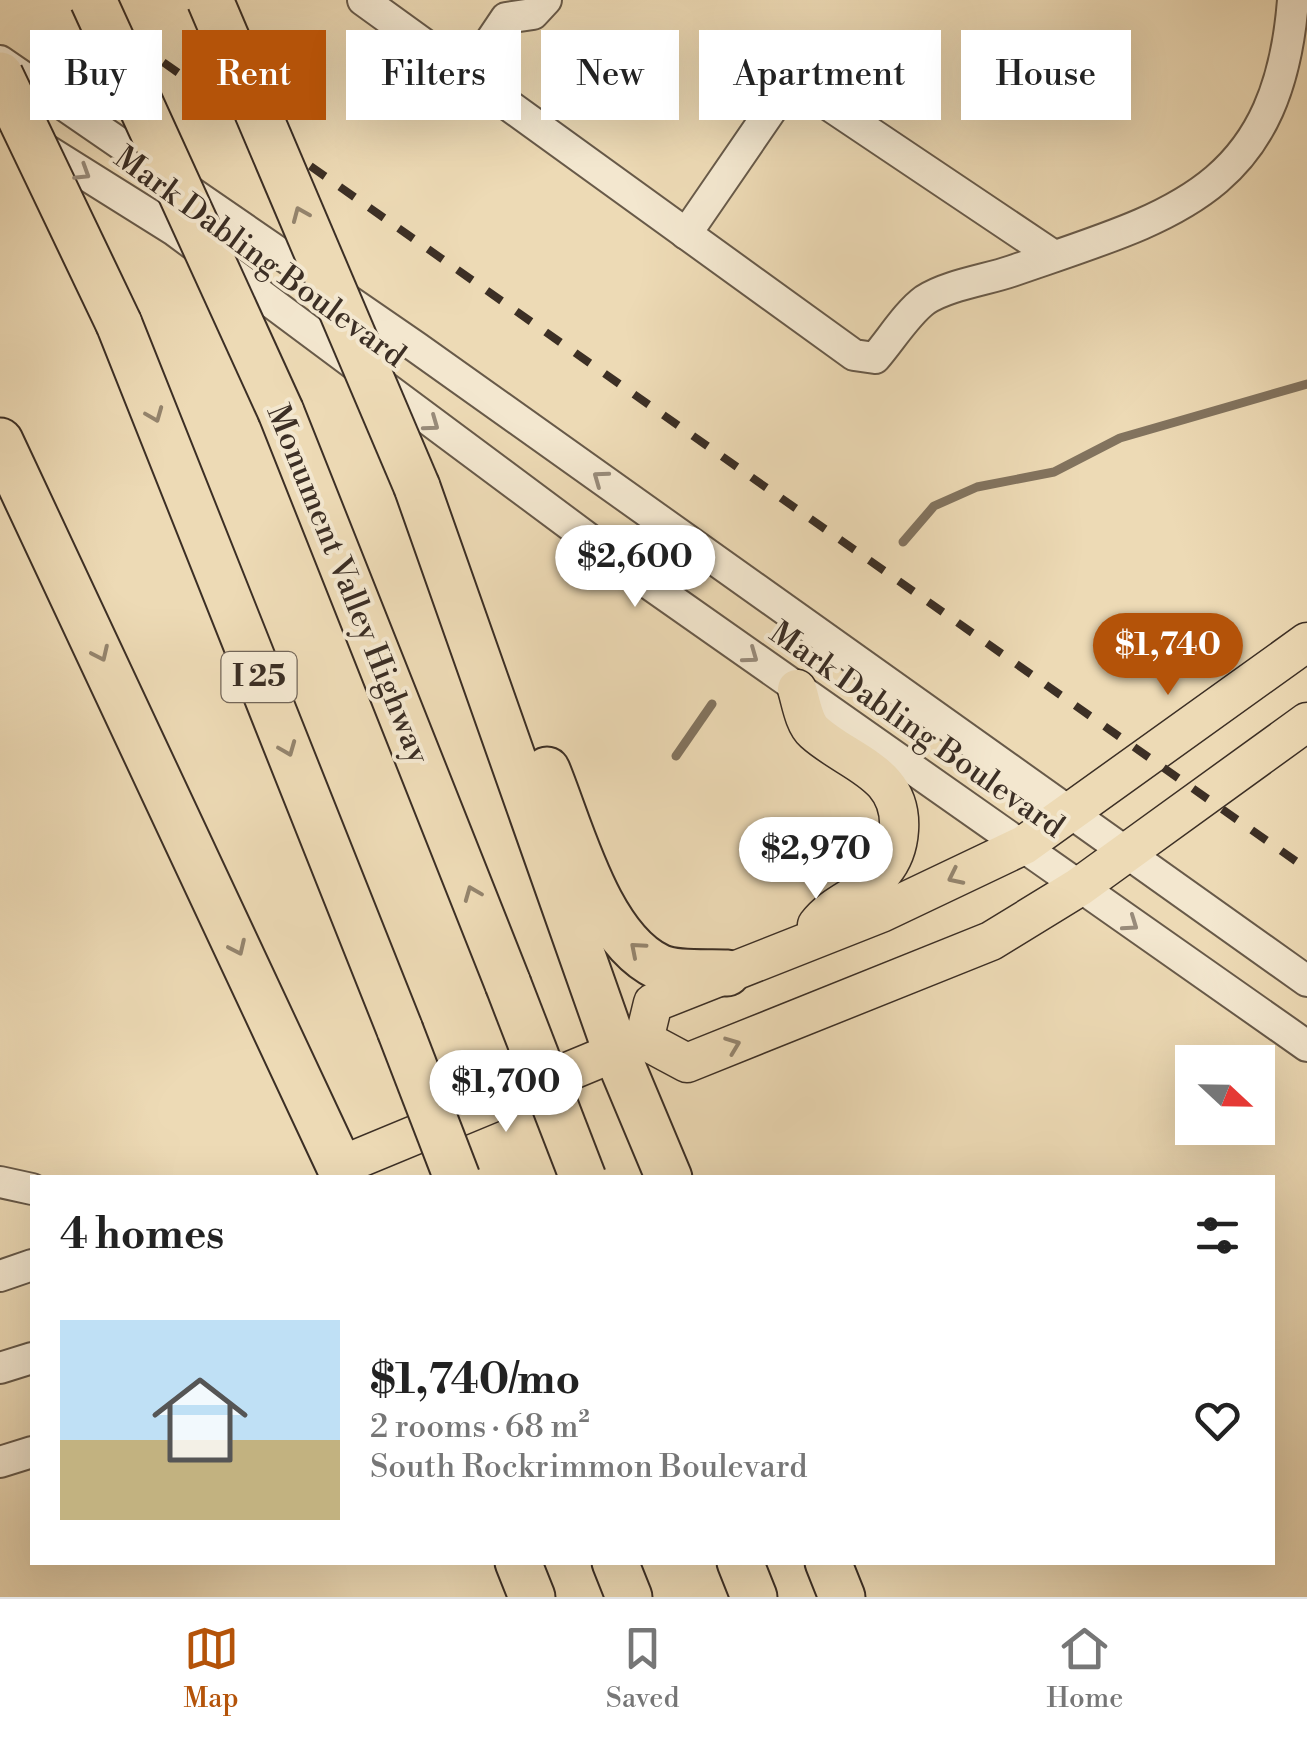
<!DOCTYPE html>
<meta charset="utf-8">
<style>
:root{--surface:#fff;--page:#f2f2f2;--text:#222;--muted:#767676;--line:#e0e0e0;--accent:#b45309}
body{margin:0;font-family:"Libre Bodoni",serif;background:var(--page);color:var(--text);height:100vh;display:flex;flex-direction:column;font-size:38px;white-space:nowrap}
*{box-sizing:border-box;margin:0}
p{font-size:32px;color:var(--muted)}
.icon{flex:none;width:55px;height:55px;fill:none;stroke:currentColor;stroke-width:2;stroke-linecap:round;stroke-linejoin:round}
.map{position:relative;flex:1;overflow:hidden}
.details{position:absolute;left:30px;top:1175px;width:1245px;height:390px;display:flex;flex-direction:column;background:var(--surface);border-radius:0px;box-shadow:0 10px 40px #0002}
.details>*{flex:none}
.top-card{position:absolute;left:30px;top:30px;width:1248px;height:90px;display:flex;gap:20px}
.needle{width:65px;rotate:112deg}
.buttons{position:absolute;left:1175px;top:1045px;display:grid;gap:20px}
.buttons a{display:grid;place-items:center;width:100px;height:100px;border-radius:0px;background:var(--surface);box-shadow:0 10px 40px #0002;font-size:50px}
.price{position:absolute;translate:-50% -85px;padding:0 22px;border-radius:35px;background:#fff;color:#222;font-size:32px;line-height:65px;filter:drop-shadow(0 2px 5px #0008)}
.price::after{content:'';position:absolute;left:50%;top:60px;width:30px;height:22px;margin-left:-15px;background:inherit;clip-path:polygon(0 0,100% 0,50% 100%)}
.price.current{background:var(--accent);color:#fff}
ul{padding:0;list-style:none}
li{display:flex;align-items:center;gap:30px;height:250px;padding:0 30px}
li span{display:grid;place-items:center;flex:none;width:280px;height:200px;border-radius:0px;color:#555}
li>.icon{margin-inline-start:auto}
span .icon{width:120px;height:120px;fill:#fffc;stroke-width:1}
li b{font-size:42px}
h2{display:flex;justify-content:space-between;align-items:center;height:120px;padding:0 30px;font-size:42px}
.pill{padding:0 35px;border-radius:0px;background:var(--surface);box-shadow:0 10px 40px #0002;font-size:35px;line-height:90px}
.pill.current{background:var(--accent);color:#fff}
.tabs{display:flex;justify-content:space-around;align-items:center;height:140px;border-top:2px solid var(--line);background:var(--surface);font-size:28px;color:var(--muted)}
.tabs a{display:grid;justify-items:center;gap:5px}
.tabs .current{color:var(--accent)}
.map>svg:first-child{display:block}
.lines{fill:none;stroke-linecap:round;stroke-linejoin:round}
.stream{stroke:#82735e;stroke-width:9}
.minor-casing{stroke:#685a49;stroke-width:34}
.major-casing{stroke:#3c2f25;stroke-width:41}
.highway-casing{stroke:#3c2f25;stroke-width:49}
.minor{stroke:#f3e7cf;stroke-width:30}
.major{stroke:#eddab5;stroke-width:38}
.highway{stroke:#eddab5;stroke-width:45}
.rail{stroke:#3c2f25;stroke-width:8;stroke-dasharray:18 18;stroke-linecap:butt}
.highway-bridge-casing{stroke:#3c2f25;stroke-width:49;stroke-linecap:butt}
.highway-bridge{stroke:#eddab5;stroke-width:45}
.oneway{stroke:#988b7a}
.oneway2{stroke:#94846d}
.labels{text-anchor:middle;dominant-baseline:central;stroke-width:8;stroke-linejoin:round;paint-order:stroke}
.shield{fill:#f3e7cf;stroke:#736658;stroke-width:2.5}
.shield-label{font-size:30px;font-weight:bold;fill:#3c2f25}
.street-label{font-size:32px;fill:#3c2f25;stroke:#f3e7cf}
</style>
<div class="map">
<svg width="1307" height="1597" viewBox="0 0 1307 1597">
<rect width="100%" height="100%" fill="#eddab5"/>
<filter id="stains"><feTurbulence type="fractalNoise" baseFrequency=".002" numOctaves="4"/><feColorMatrix values="0 0 0 0 .2 0 0 0 0 .09 0 0 0 0 .02 0 0 0 .5 -.17"/></filter>
<radialGradient id="worn" r=".72"><stop offset=".6" stop-color="#630" stop-opacity="0"/><stop offset="1" stop-color="#630" stop-opacity=".3"/></radialGradient>
<g class="lines">
<g class="stream">
<path d="M903 542 934 506 977 487 1054 472 1120 438 1307 384"/>
<path d="M676 756 712 704"/>
</g>
<g class="minor-casing">
<g id="minor">
<path d="M363 0 854 355 875 358C890 341 907 313 925 300 948 285 986 280 1012 271 1170 216 1278 194 1293 0"/>
<path d="M0 61 416 347 1307 981"/>
<path d="M467 76 506 18 533 14 546 0"/>
<path d="M32 141 174 230 648 583 1307 1046"/>
<path d="M686 234 778 100 786 91 805 89 1054 256"/>
<path d="M0 1182 32 1189"/>
<path d="M0 1276 32 1265"/>
<path d="M0 1368 32 1358"/>
<path d="M0 1462 32 1452"/>
</g>
</g>
<g class="major-casing">
<g id="major">
<path d="M797 689C801 702 804 723 814 732 848 763 903 772 899 830 898 846 893 860 883 872 864 896 835 901 817 925"/>
<path d="M644 1040 653 1003 881 913 1024 845 1307 642"/>
<path d="M644 1040 687 1063 991 941 1079 887 1307 722"/>
<path d="M340 1166 642 1041"/>
</g>
</g>
<g class="highway-casing">
<g id="highway">
<path d="M119 324 400 1030"/>
<path d="M281 412 508 984"/>
<path d="M0 441 345 1178"/>
<path d="M417 487 617 1054 669 1178"/>
<path d="M547 770C571 828 598 938 659 967 676 975 708 972 727 973"/>
<path d="M518 1562 532 1597"/>
<path d="M615 1562 629 1597"/>
<path d="M740 1562 754 1597"/>
<path d="M828 1562 842 1597"/>
</g>
</g>
<use href="#minor" class="minor"/>
<use href="#major" class="major"/>
<use href="#highway" class="highway"/>
<path class="rail" d="M75 0 1307 869"/>
<g class="highway-bridge-casing">
<g id="highway-bridge">
<path d="M93 0 281 412"/>
<path d="M210 0 417 487"/>
<path d="M0 75 119 324"/>
<path d="M508 984 583 1178"/>
<path d="M400 1030 457 1178"/>
</g>
</g>
<use href="#highway-bridge" class="highway-bridge"/>
</g>
<defs><path id="oneway-chevron" d="M-2-3.5L2.5 0L-2 3.5" fill="none" stroke-width="1.6" stroke-linecap="round" stroke-linejoin="round" transform="scale(2.5)"/></defs>
<g class="oneway">
<use href="#oneway-chevron" transform="translate(83 173) rotate(32)"/>
<use href="#oneway-chevron" transform="translate(432 424) rotate(36)"/>
<use href="#oneway-chevron" transform="translate(600 478) rotate(-144)"/>
<use href="#oneway-chevron" transform="translate(751 656) rotate(36)"/>
<use href="#oneway-chevron" transform="translate(1131 924) rotate(35)"/>
</g>
<g class="oneway2">
<use href="#oneway-chevron" transform="translate(300 214) rotate(-113)"/>
<use href="#oneway-chevron" transform="translate(155 415) rotate(68)"/>
<use href="#oneway-chevron" transform="translate(101 654) rotate(65)"/>
<use href="#oneway-chevron" transform="translate(288 749) rotate(68)"/>
<use href="#oneway-chevron" transform="translate(955 877) rotate(154)"/>
<use href="#oneway-chevron" transform="translate(472 893) rotate(-112)"/>
<use href="#oneway-chevron" transform="translate(238 948) rotate(65)"/>
<use href="#oneway-chevron" transform="translate(637 949) rotate(-139)"/>
<use href="#oneway-chevron" transform="translate(733 1045) rotate(-21)"/>
</g>
<g class="labels">
<rect class="shield" x="221.5" y="652" width="75" height="50" rx="8"/>
<g class="shield-label">
<text x="259" y="677">I 25</text>
</g>
<g class="street-label">
<text transform="translate(260 257) rotate(36)">Mark Dabling Boulevard</text>
<text transform="translate(348 584) rotate(68)">Monument Valley Highway</text>
<text transform="translate(917 730) rotate(35)">Mark Dabling Boulevard</text>
</g>
</g>
<rect width="100%" height="100%" filter="url(#stains)"/>
<rect width="100%" height="100%" fill="url(#worn)"/>
</svg>
<div class="buttons">
<a><svg class="needle" viewBox="-14 -14 28 28"><path d="M0-13l5 13h-10z" fill="#e53935"/><path d="M0 13l5-13h-10z" fill="#767676"/></svg></a>
</div>
<b class="price" style="left:635px;top:610px">$2,600</b>
<b class="price current" style="left:1168px;top:698px">$1,740</b>
<b class="price" style="left:816px;top:902px">$2,970</b>
<b class="price" style="left:506px;top:1135px">$1,700</b>
<div class="top-card">
<a class="pill">Buy</a>
<a class="pill current">Rent</a>
<a class="pill">Filters</a>
<a class="pill">New</a>
<a class="pill">Apartment</a>
<a class="pill">House</a>
</div>
<section class="details">
<h2>4 homes<svg class="icon" aria-label="filters" viewBox="0 0 24 24"><path d="M4 7h16M4 17h16"/><circle cx="9" cy="7" r="2"/><circle cx="15" cy="17" r="2"/></svg></h2>
<ul>
<li><span style="background:linear-gradient(#bfe0f5 60%,#c2b280 0)"><svg class="icon" aria-label="home" viewBox="0 0 24 24"><path d="M3 11l9-7 9 7M6 9v11h12V9"/></svg></span><div><b>$1,740/mo</b><p>2 rooms · 68 m²</p><p>South Rockrimmon Boulevard</p></div><svg class="icon" aria-label="heart" viewBox="0 0 24 24"><path d="M12 20l-8-8c-3-5 5-10 8-4 3-6 11-1 8 4z"/></svg></li>
</ul>
</section>
</div>
<nav class="tabs">
<a class="current"><svg class="icon" aria-label="map" viewBox="0 0 24 24"><path d="M3 6l6-2 6 2 6-2v14l-6 2-6-2-6 2zM9 4v14M15 6v14"/></svg>Map</a>
<a><svg class="icon" aria-label="saved" viewBox="0 0 24 24"><path d="M7 4h10v16l-5-4-5 4z"/></svg>Saved</a>
<a><svg class="icon" aria-label="home" viewBox="0 0 24 24"><path d="M3 11l9-7 9 7M6 9v11h12V9"/></svg>Home</a>
</nav>
